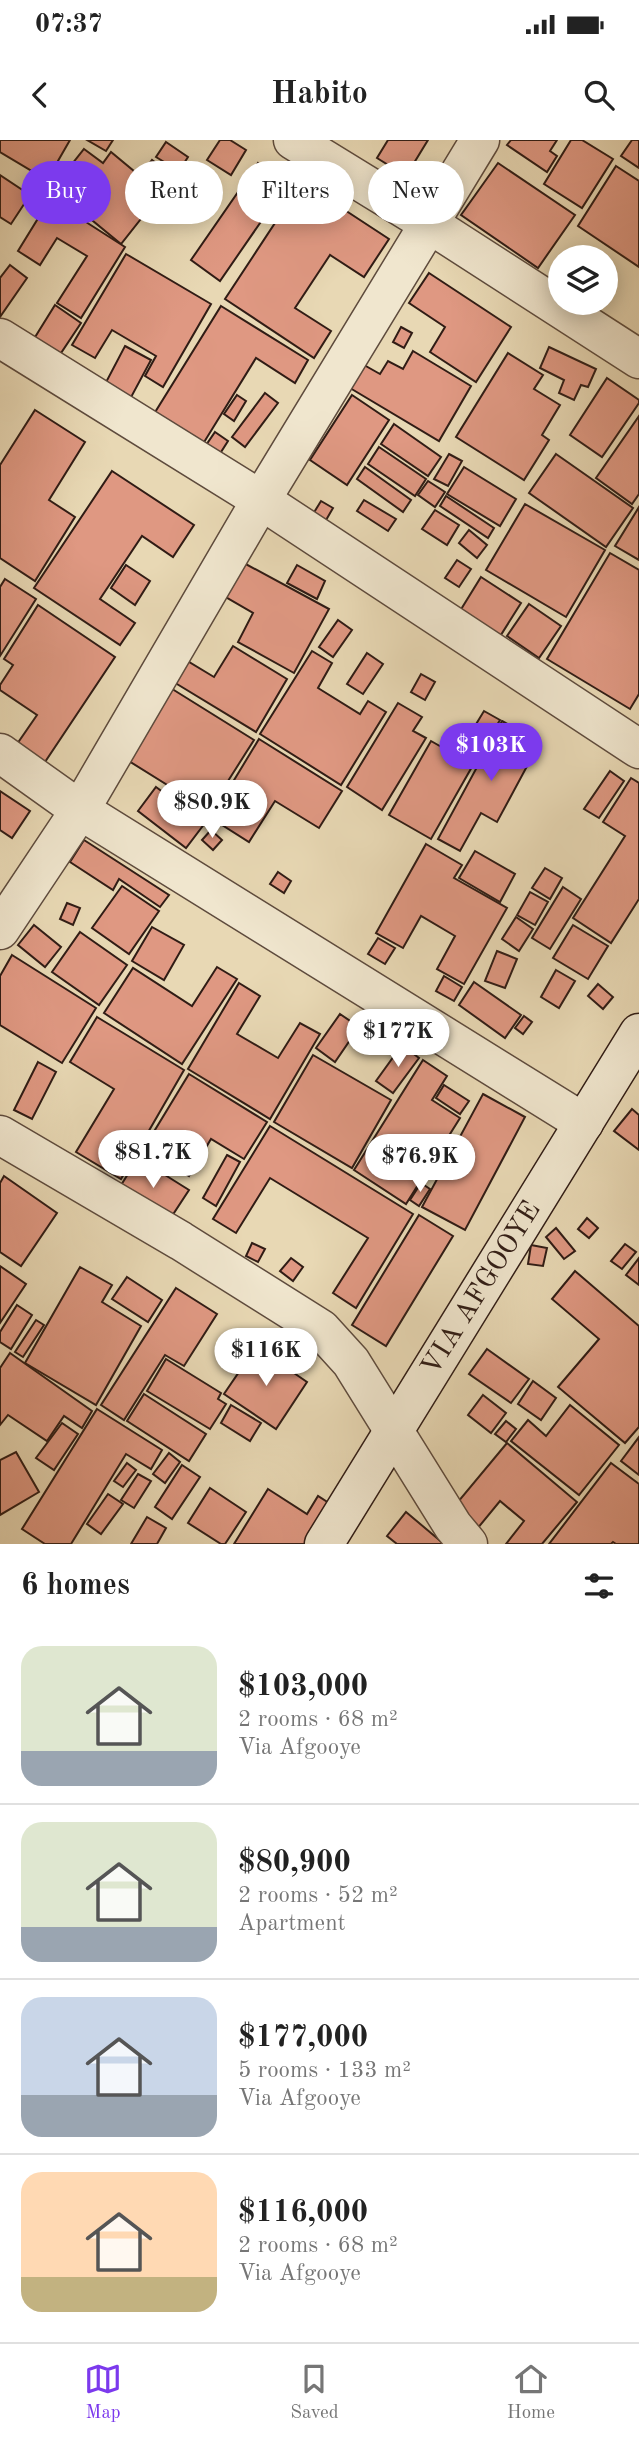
<!DOCTYPE html>
<meta charset="utf-8">
<style>
:root{--surface:#fff;--page:#f2f2f2;--text:#222;--muted:#767676;--line:#e0e0e0;--accent:#7c3aed}
body{margin:0;font-family:"Old Standard TT",serif;background:var(--page);color:var(--text);height:100vh;display:flex;flex-direction:column;font-size:26px;white-space:nowrap}
*{box-sizing:border-box;margin:0}
p{font-size:23px;color:var(--muted)}
.icon{flex:none;width:38px;height:38px;fill:none;stroke:currentColor;stroke-width:2;stroke-linecap:round;stroke-linejoin:round}
.map{position:relative;height:1404px;overflow:hidden}
.side{display:flex;flex-direction:column;background:var(--surface);flex:1}
.side>*{flex:none}
.hud{position:absolute;left:21px;top:21px;width:598px;height:63px;display:flex;gap:14px}
.tools{position:absolute;left:548px;top:105px;display:grid;gap:14px}
.tools a{display:grid;place-items:center;width:70px;height:70px;border-radius:50%;background:var(--surface);box-shadow:0 4px 18px #0003;font-size:35px}
.price{position:absolute;translate:-50% -60px;padding:0 16px;border-radius:24px;background:#fff;color:#222;font-size:23px;line-height:46px;filter:drop-shadow(0 2px 4px #0008)}
.price::after{content:'';position:absolute;left:50%;top:42px;width:21px;height:16px;margin-left:-10px;background:inherit;clip-path:polygon(0 0,100% 0,50% 100%)}
.price.current{background:var(--accent);color:#fff}
ul{padding:0;list-style:none}
li{display:flex;align-items:center;gap:21px;height:175px;padding:0 21px}
li+li{border-top:2px solid var(--line)}
li span{display:grid;place-items:center;flex:none;width:196px;height:140px;border-radius:21px;color:#555}
li>.icon{margin-inline-start:auto}
span .icon{width:84px;height:84px;fill:#fffc;stroke-width:1}
li b{font-size:30px}
h2{display:flex;justify-content:space-between;align-items:center;height:84px;padding:0 21px;font-size:30px}
.chip{padding:0 24px;border-radius:32px;background:var(--surface);box-shadow:0 4px 18px #0003;font-size:24px;line-height:63px}
.chip.current{background:var(--accent);color:#fff}
.status{display:flex;justify-content:space-between;align-items:center;height:49px;padding:0 35px;background:var(--surface);direction:ltr}
.status svg{height:19px;fill:currentColor}
header{display:flex;justify-content:space-between;align-items:center;height:91px;padding:0 21px;background:var(--surface);font-size:32px;font-weight:700}
.tabs{display:flex;justify-content:space-around;align-items:center;height:98px;border-top:2px solid var(--line);background:var(--surface);font-size:19px;color:var(--muted)}
.tabs a{display:grid;justify-items:center;gap:4px}
.tabs .current{color:var(--accent)}
.map>svg:first-child{display:block}
.building{fill:#df9882;stroke:#301c15;stroke-width:2}
.lines{fill:none;stroke-linecap:round;stroke-linejoin:round}
.minor-casing{stroke:#5e4b3d;stroke-width:41}
.secondary-casing{stroke:#301c15;stroke-width:41}
.minor{stroke:#f0e6ce;stroke-width:38}
.secondary{stroke:#f0e6ce;stroke-width:38}
.labels{text-anchor:middle;dominant-baseline:central;stroke-width:6;stroke-linejoin:round;paint-order:stroke}
.street-label{font-size:28px;fill:#301c15;stroke:#f0e6ce}
</style>
<div class="status"><b>07:37</b><svg viewBox="0 0 49 12"><path d="M0 12V9h3v3zM5 12V6h3v6zM10 12V3h3v9zM15 12V0h3v12zM26 1h20v11H26zM47 4h2v5h-2z"/></svg></div>
<header><svg class="icon" aria-label="back" viewBox="0 0 24 24"><path d="M15 5l-7 7 7 7"/></svg>Habito<svg class="icon" aria-label="search" viewBox="0 0 24 24"><circle cx="10" cy="10" r="6"/><path d="M15 15l6 6"/></svg></header>
<div class="map">
<svg width="639" height="1404" viewBox="0 0 639 1404">
<rect width="100%" height="100%" fill="#e8d8b4"/>
<filter id="stains"><feTurbulence type="fractalNoise" baseFrequency=".00286" numOctaves="4"/><feColorMatrix values="0 0 0 0 .2 0 0 0 0 .09 0 0 0 0 .02 0 0 0 .5 -.17"/></filter>
<radialGradient id="worn" r=".72"><stop offset=".6" stop-color="#630" stop-opacity="0"/><stop offset="1" stop-color="#630" stop-opacity=".3"/></radialGradient>
<g class="building">
<path d="M0 0H70L47 40 0 12Z"/>
<path d="M87 0H113L106 11Z"/>
<path d="M220 0H230L246 10 231 35 207 20Z"/>
<path d="M388 0H428L406 36 377 18Z"/>
<path d="M511 0H557L550 11 557 16 547 32 507 5Z"/>
<path d="M571 0H582L613 19 582 68 544 44Z"/>
<path d="M632 0H639V28L621 16Z"/>
<path d="M166 2 188 17 179 31 156 17Z"/>
<path d="M84 9 103 23 111 12 140 36 152 20 174 37 121 104 53 48Z"/>
<path d="M258 23 287 44 220 141 191 120Z"/>
<path d="M498 23 575 75 538 128 461 75Z"/>
<path d="M616 26 639 41V127L578 86Z"/>
<path d="M0 35 30 55 11 84 0 77Z"/>
<path d="M302 42 389 99 364 137 330 115 295 168 331 191 314 218 225 159Z"/>
<path d="M50 59 125 107 81 178 57 163 87 116 57 98 40 125 18 111Z"/>
<path d="M126 114 211 164 163 247 145 236 156 216 112 190 95 218 72 205Z"/>
<path d="M10 125 27 138 0 177V138Z"/>
<path d="M429 133 511 187 476 242 430 212 445 187 409 163Z"/>
<path d="M55 165 81 183 57 219 32 202Z"/>
<path d="M221 166 308 220 295 243 256 218 198 312 149 282Z"/>
<path d="M401 187 412 193 404 208 393 202Z"/>
<path d="M125 206 151 220 129 261 103 248Z"/>
<path d="M549 207 596 229 588 247 581 245 574 260 559 253 564 240 540 228Z"/>
<path d="M413 211 471 246 439 301 350 248 364 225 380 234 388 221 403 229Z"/>
<path d="M508 213 543 235 534 249 560 265 542 295 549 300 524 340 456 297Z"/>
<path d="M607 238 639 260V263L602 317 570 295Z"/>
<path d="M265 253 278 263 245 307 232 297Z"/>
<path d="M237 255 246 261 234 281 224 274Z"/>
<path d="M352 255 389 280 347 345 310 320Z"/>
<path d="M35 270 85 302 49 360 75 377 35 441 0 418V325Z"/>
<path d="M639 276V354L632 364 596 338Z"/>
<path d="M394 284 441 317 428 336 381 304Z"/>
<path d="M215 292 228 301 214 323 200 314Z"/>
<path d="M379 307 426 339 415 356 368 324Z"/>
<path d="M449 314 462 321 448 346 434 339Z"/>
<path d="M556 314 633 368 606 407 529 353Z"/>
<path d="M365 327 411 360 403 372 357 339Z"/>
<path d="M464 327 516 359 500 386 447 354Z"/>
<path d="M112 331 194 385 173 417 142 396 100 459 135 483 120 505 34 448Z"/>
<path d="M428 341 445 352 435 367 418 355Z"/>
<path d="M446 356 494 388 488 398 440 366Z"/>
<path d="M364 360 396 379 388 391 357 371Z"/>
<path d="M321 361 333 368 322 387 310 379Z"/>
<path d="M525 364 605 410 566 477 486 430Z"/>
<path d="M639 367V420L615 406Z"/>
<path d="M435 370 459 385 447 405 422 389Z"/>
<path d="M469 390 487 405 477 418 459 403Z"/>
<path d="M610 413 639 430V554L630 569 547 519Z"/>
<path d="M457 420 471 429 459 447 445 438Z"/>
<path d="M242 422 329 469 294 533 238 502 253 473 224 456Z"/>
<path d="M126 425 150 441 135 465 111 448Z"/>
<path d="M297 425 325 441 317 459 287 443Z"/>
<path d="M481 437 521 463 499 498 460 471Z"/>
<path d="M5 439 36 459 0 516V447Z"/>
<path d="M529 464 561 486 539 518 507 496Z"/>
<path d="M38 465 115 517 43 625 15 607 37 575 0 550V545L13 525 4 519Z"/>
<path d="M338 480 352 490 333 517 319 507Z"/>
<path d="M233 506 287 539 256 592 172 541 184 519 214 537Z"/>
<path d="M312 511 332 523 318 548 360 574 368 561 386 572 341 645 260 594Z"/>
<path d="M367 513 383 524 363 554 347 544Z"/>
<path d="M421 534 435 542 425 560 411 552Z"/>
<path d="M169 547 254 600 209 671 124 618Z"/>
<path d="M398 563 422 577 413 591 426 598 382 670 347 647Z"/>
<path d="M484 571 500 580 477 618 461 609Z"/>
<path d="M502 581 540 602 497 682 481 673 460 711 438 699Z"/>
<path d="M259 599 342 651 319 688 275 661 249 702 211 678Z"/>
<path d="M431 601 473 625 431 699 389 675Z"/>
<path d="M610 631 624 641 599 678 584 669Z"/>
<path d="M631 638 639 643V759L611 803 573 778 625 696 603 682Z"/>
<path d="M156 647 205 683 186 708 138 671Z"/>
<path d="M0 651 30 671 12 698 0 690Z"/>
<path d="M211 690 222 700 213 710 202 700Z"/>
<path d="M84 700 169 755 160 767 119 739 113 750 70 722Z"/>
<path d="M426 704 462 725 454 738 507 768 464 844 437 829 455 796 421 776 403 808 376 793Z"/>
<path d="M475 711 515 734 500 762 459 738Z"/>
<path d="M545 728 562 738 550 759 532 748Z"/>
<path d="M278 732 291 741 284 753 270 744Z"/>
<path d="M122 746 159 771 129 814 92 788Z"/>
<path d="M563 747 581 759 550 809 532 798Z"/>
<path d="M530 752 548 762 535 785 517 775Z"/>
<path d="M67 763 80 768 73 785 60 779Z"/>
<path d="M516 777 533 789 519 811 502 799Z"/>
<path d="M34 785 61 807 45 827 18 805Z"/>
<path d="M573 785 608 806 588 839 553 818Z"/>
<path d="M152 787 184 805 164 840 132 821Z"/>
<path d="M80 792 127 825 99 865 52 832Z"/>
<path d="M378 798 395 808 385 824 368 814Z"/>
<path d="M497 811 517 819 505 848 485 841Z"/>
<path d="M12 815 96 868 62 923 0 885V836Z"/>
<path d="M217 827 237 839 182 924 104 873 133 828 192 866Z"/>
<path d="M556 830 575 841 559 868 541 857Z"/>
<path d="M444 836 462 847 454 861 436 851Z"/>
<path d="M474 842 521 875 505 898 459 865Z"/>
<path d="M239 843 260 856 237 894 278 918 300 883 320 894 270 979 188 929Z"/>
<path d="M598 844 613 857 603 869 588 856Z"/>
<path d="M340 874 359 887 335 922 316 908Z"/>
<path d="M524 876 532 882 523 894 515 888Z"/>
<path d="M97 877 184 930 121 1039 76 1012 114 949 70 922Z"/>
<path d="M402 905 419 918 393 953 376 941Z"/>
<path d="M313 915 391 960 352 1028 274 982Z"/>
<path d="M423 920 447 936 432 960 460 978 406 1064 354 1030Z"/>
<path d="M38 922 56 932 32 979 14 970Z"/>
<path d="M189 934 267 982 244 1019 211 999 189 1036 144 1008Z"/>
<path d="M444 945 469 961 460 974 436 958Z"/>
<path d="M483 954 525 977 465 1090 422 1067Z"/>
<path d="M632 969 639 975V1010L614 991Z"/>
<path d="M270 986 413 1074 356 1168 333 1153 368 1098 270 1038 236 1093 213 1079Z"/>
<path d="M227 1015 240 1022 216 1066 203 1058Z"/>
<path d="M138 1018 189 1050 168 1082 118 1050Z"/>
<path d="M4 1036 57 1073 21 1126 0 1112V1043Z"/>
<path d="M421 1043 430 1049 419 1066 410 1060Z"/>
<path d="M419 1075 453 1096 386 1206 352 1185Z"/>
<path d="M587 1078 598 1088 589 1098 578 1089Z"/>
<path d="M556 1088 575 1111 564 1119 546 1097Z"/>
<path d="M252 1103 265 1109 258 1122 246 1116Z"/>
<path d="M625 1104 636 1112 622 1129 611 1121Z"/>
<path d="M531 1105 547 1108 543 1126 528 1124Z"/>
<path d="M291 1118 303 1127 293 1141 280 1131Z"/>
<path d="M639 1118V1145L626 1135Z"/>
<path d="M0 1126 26 1144 0 1183Z"/>
<path d="M80 1127 112 1145 102 1162 141 1186 96 1265 25 1223Z"/>
<path d="M575 1131 639 1186V1287L625 1303 558 1247 599 1199 552 1159Z"/>
<path d="M127 1137 162 1160 148 1182 112 1159Z"/>
<path d="M176 1148 217 1174 184 1226 165 1215 124 1280 101 1265Z"/>
<path d="M17 1165 32 1175 11 1209 0 1202V1192Z"/>
<path d="M36 1180 44 1185 23 1217 15 1212Z"/>
<path d="M256 1207 307 1242 276 1289 224 1254Z"/>
<path d="M487 1209 529 1239 511 1263 469 1234Z"/>
<path d="M10 1213 92 1271 82 1288 64 1276 47 1301 8 1275 0 1285V1228Z"/>
<path d="M166 1219 221 1253 218 1259 226 1264 210 1289 147 1251Z"/>
<path d="M533 1241 556 1258 541 1280 518 1264Z"/>
<path d="M144 1254 206 1294 189 1321 127 1281Z"/>
<path d="M483 1255 506 1273 491 1293 468 1275Z"/>
<path d="M231 1265 261 1283 250 1301 221 1283Z"/>
<path d="M570 1265 619 1305 579 1355 511 1301 528 1280 546 1296Z"/>
<path d="M97 1269 162 1310 151 1329 126 1314 71 1404H45L22 1389Z"/>
<path d="M506 1281 516 1289 506 1302 495 1294Z"/>
<path d="M62 1283 78 1294 54 1330 36 1318Z"/>
<path d="M639 1297V1335L621 1321Z"/>
<path d="M507 1303 577 1362 542 1404H506L524 1381 500 1361 477 1389 452 1369Z"/>
<path d="M16 1312 39 1352 0 1375V1320Z"/>
<path d="M169 1313 180 1322 165 1343 153 1334Z"/>
<path d="M127 1323 136 1330 123 1347 114 1341Z"/>
<path d="M611 1323 639 1344V1404H616L613 1402 611 1404H549Z"/>
<path d="M182 1325 200 1337 172 1379 155 1367Z"/>
<path d="M138 1334 151 1341 134 1368 121 1360Z"/>
<path d="M210 1348 246 1372 225 1404H221L188 1383Z"/>
<path d="M268 1349 307 1374 318 1356 335 1367 312 1404H234Z"/>
<path d="M108 1354 123 1364 101 1394 87 1384Z"/>
<path d="M406 1372 444 1404H397L387 1396Z"/>
<path d="M147 1377 166 1388 157 1404H131Z"/>
</g>
<g class="lines">
<g class="minor-casing">
<g id="minor">
<path d="M293 0 428 83 639 219"/>
<path d="M0 198 261 360 639 609"/>
<path d="M0 613 80 670 584 983"/>
<path d="M0 790 80 670 261 360 480 0"/>
<path d="M0 995 181 1101 321 1189 351 1222 453 1386 468 1404"/>
</g>
</g>
<g class="secondary-casing">
<path id="secondary" d="M324 1404 639 893"/>
</g>
<use href="#minor" class="minor"/>
<use href="#secondary" class="secondary"/>
</g>
<g class="labels">
<g class="street-label">
<text transform="translate(482 1149) rotate(-58)">VIA AFGOOYE</text>
</g>
</g>
<rect width="100%" height="100%" filter="url(#stains)"/>
<rect width="100%" height="100%" fill="url(#worn)"/>
</svg>
<div class="tools">
<a><svg class="icon" aria-label="layers" viewBox="0 0 24 24"><path d="M12 4l9 5-9 5-9-5zM3 14l9 5 9-5"/></svg></a>
</div>
<b class="price current" style="left:491px;top:643px">$103K</b>
<b class="price" style="left:212px;top:700px">$80.9K</b>
<b class="price" style="left:398px;top:929px">$177K</b>
<b class="price" style="left:153px;top:1050px">$81.7K</b>
<b class="price" style="left:420px;top:1054px">$76.9K</b>
<b class="price" style="left:266px;top:1248px">$116K</b>
<div class="hud">
<a class="chip current">Buy</a>
<a class="chip">Rent</a>
<a class="chip">Filters</a>
<a class="chip">New</a>
</div>
</div>
<section class="side">
<h2>6 homes<svg class="icon" aria-label="filters" viewBox="0 0 24 24"><path d="M4 7h16M4 17h16"/><circle cx="9" cy="7" r="2"/><circle cx="15" cy="17" r="2"/></svg></h2>
<ul>
<li><span style="background:linear-gradient(#dfe7d0 75%,#9aa5b1 0)"><svg class="icon" aria-label="home" viewBox="0 0 24 24"><path d="M3 11l9-7 9 7M6 9v11h12V9"/></svg></span><div><b>$103,000</b><p>2 rooms · 68 m²</p><p>Via Afgooye</p></div></li>
<li><span style="background:linear-gradient(#dfe7d0 75%,#9aa5b1 0)"><svg class="icon" aria-label="home" viewBox="0 0 24 24"><path d="M3 11l9-7 9 7M6 9v11h12V9"/></svg></span><div><b>$80,900</b><p>2 rooms · 52 m²</p><p>Apartment</p></div></li>
<li><span style="background:linear-gradient(#c9d6e8 70%,#9aa5b1 0)"><svg class="icon" aria-label="home" viewBox="0 0 24 24"><path d="M3 11l9-7 9 7M6 9v11h12V9"/></svg></span><div><b>$177,000</b><p>5 rooms · 133 m²</p><p>Via Afgooye</p></div></li>
<li><span style="background:linear-gradient(#ffd9b3 75%,#c2b280 0)"><svg class="icon" aria-label="home" viewBox="0 0 24 24"><path d="M3 11l9-7 9 7M6 9v11h12V9"/></svg></span><div><b>$116,000</b><p>2 rooms · 68 m²</p><p>Via Afgooye</p></div></li>
</ul>
</section>
<nav class="tabs">
<a class="current"><svg class="icon" aria-label="map" viewBox="0 0 24 24"><path d="M3 6l6-2 6 2 6-2v14l-6 2-6-2-6 2zM9 4v14M15 6v14"/></svg>Map</a>
<a><svg class="icon" aria-label="saved" viewBox="0 0 24 24"><path d="M7 4h10v16l-5-4-5 4z"/></svg>Saved</a>
<a><svg class="icon" aria-label="home" viewBox="0 0 24 24"><path d="M3 11l9-7 9 7M6 9v11h12V9"/></svg>Home</a>
</nav>
